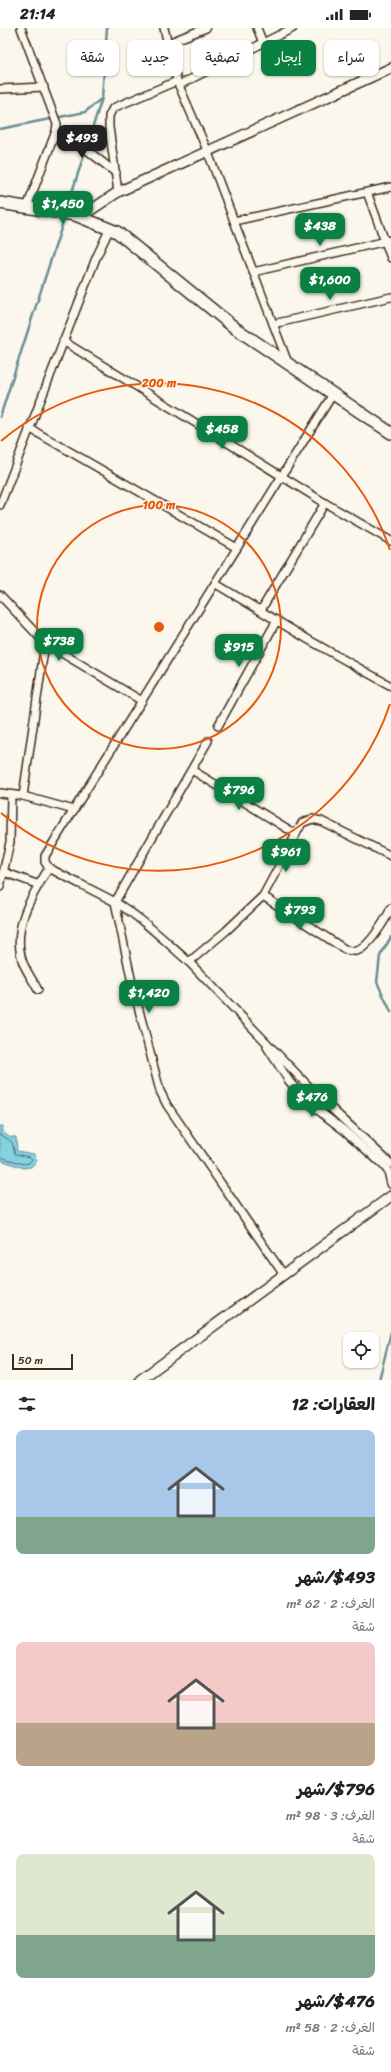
<!DOCTYPE html>
<html lang="ar">
<meta charset="utf-8">
<style>
:root{--surface:#fff;--page:#f6f6f6;--text:#222;--muted:#767676;--accent:#0b8043}
body{margin:0;font-family:Sriracha,"Playpen Sans Arabic",sans-serif;background:var(--page);color:var(--text);direction:rtl;height:100vh;display:flex;flex-direction:column;font-size:15px;white-space:nowrap}
*{box-sizing:border-box;margin:0}
p{font-size:13px;color:var(--muted)}
.icon{flex:none;width:22px;height:22px;fill:none;stroke:currentColor;stroke-width:2;stroke-linecap:round;stroke-linejoin:round}
.map{position:relative;height:1352px;overflow:hidden;direction:ltr}
.panel{display:flex;flex-direction:column;background:var(--surface);flex:1}
.panel>*{flex:none}
.guide{position:absolute;left:12px;top:12px;width:367px;height:36px;direction:rtl;display:flex;gap:8px}
.fabs{position:absolute;left:343px;top:1304px;display:grid;gap:8px}
.fabs a{display:grid;place-items:center;width:36px;height:36px;border-radius:8px;background:var(--surface);box-shadow:0 1px 3px #0004;font-size:20px}
.scale{position:absolute;left:12px;bottom:10px;width:61px;box-sizing:border-box;padding-left:4px;border:2px solid #3b2a1e;border-top:0;font-size:11px;line-height:14px;white-space:nowrap;color:#3b2a1e;-webkit-text-stroke:3px #fbf7ec;paint-order:stroke}
.price{position:absolute;translate:-50% -34px;padding:0 9px;border-radius:8px;background:var(--accent);color:#fff;font-size:13px;line-height:26px;filter:drop-shadow(0 1px 2px #0008)}
.price::after{content:'';position:absolute;left:50%;top:24px;width:12px;height:9px;margin-left:-6px;background:inherit;clip-path:polygon(0 0,100% 0,50% 100%)}
.price.on{background:#222;color:#fff}
ul{padding:0;list-style:none}
li{display:grid;align-content:center;gap:8px;height:212px;padding:0 16px}
li span{display:grid;place-items:center;height:124px;border-radius:8px;color:#555}
li>.icon{margin-inline-start:auto}
span .icon{width:72px;height:72px;fill:#fffc;stroke-width:1}
li b{font-size:17px}
h2{display:flex;justify-content:space-between;align-items:center;height:48px;padding:0 16px;font-size:17px}
.tag{padding:0 14px;border-radius:8px;background:var(--surface);box-shadow:0 1px 3px #0004;font-size:14px;line-height:36px}
.tag.on{background:var(--accent);color:#fff}
.status{display:flex;justify-content:space-between;align-items:center;height:28px;padding:0 20px;background:var(--surface);direction:ltr}
.status svg{height:11px;fill:currentColor}
.map>svg:first-child{display:block}
.water{fill:#84d1e4;stroke:#678e95}
.lines{fill:none;stroke-linecap:round;stroke-linejoin:round}
.shore{stroke:#586d6d;stroke-width:1}
.stream{stroke:#678e95;stroke-width:2.5}
.minor-casing{stroke:#3b2a1e;stroke-width:10}
.tertiary-casing{stroke:#3b2a1e;stroke-width:12}
.secondary-casing{stroke:#3b2a1e;stroke-width:14}
.minor{stroke:#fbf7ec;stroke-width:7}
.tertiary{stroke:#fbf7ec;stroke-width:9}
.secondary{stroke:#fbf7ec;stroke-width:11}
.ring{fill:none;stroke:#e8590c;stroke-width:2}
.centre{fill:#e8590c;stroke:#fbf7ec;stroke-width:2}
.ring-label{font-size:12px;text-anchor:middle;font-weight:bold;fill:#e8590c;stroke:#fbf7ec;stroke-width:3;stroke-linejoin:round;paint-order:stroke}
</style>
<div class="status"><b>21:14</b><svg viewBox="0 0 49 12"><path d="M0 12V9h3v3zM5 12V6h3v6zM10 12V3h3v9zM15 12V0h3v12zM26 1h20v11H26zM47 4h2v5h-2z"/></svg></div>
<div class="map">
<svg width="391" height="1352" viewBox="0 0 391 1352">
<rect width="100%" height="100%" fill="#fbf7ec"/>
<filter id="ink" filterUnits="userSpaceOnUse"><feTurbulence type="fractalNoise" baseFrequency=".025" numOctaves="2"/><feDisplacementMap in="SourceGraphic" scale="8" xChannelSelector="R" yChannelSelector="G"/><feConvolveMatrix kernelMatrix="1 2 1 2 8 2 1 2 1" color-interpolation-filters="sRGB"/></filter>
<g filter="url(#ink)">
<path class="water" d="M0 1098H3V1104L11 1109H16L17 1123 34 1126 37 1133 31 1139 24 1140 0 1132Z"/>
<g class="lines">
<path class="shore" d="M0 1106 12 1114 15 1126 30 1129 32 1131 29 1135 24 1136 0 1129"/>
<g class="stream">
<path d="M0 101 85 84 101 71"/>
<path d="M66 183 102 70 107 0"/>
<path d="M0 389 65 188"/>
<path d="M391 909 380 928 377 954 391 984"/>
<path d="M379 1352 391 1304"/>
</g>
<g class="minor-casing">
<g id="minor">
<path d="M21 0 57 96 56 103 27 179"/>
<path d="M164 0 177 53 207 122 288 335"/>
<path d="M257 0 263 15"/>
<path d="M168 15 206 0"/>
<path d="M179 57 293 0"/>
<path d="M0 61 44 59"/>
<path d="M56 103 67 106 116 145"/>
<path d="M118 164 109 99V88L113 80 177 53"/>
<path d="M367 164 391 230"/>
<path d="M234 193 391 159"/>
<path d="M253 244 391 212"/>
<path d="M273 296 391 269"/>
<path d="M63 313 325 475 391 513"/>
<path d="M333 366 45 828V834L49 840C71 852 93 862 115 874 142 890 165 913 189 934L317 1067 391 1136"/>
<path d="M29 400 237 520"/>
<path d="M0 477 96 230 110 200"/>
<path d="M216 556 309 612 391 658"/>
<path d="M0 567 45 615 142 673"/>
<path d="M261 582 325 475"/>
<path d="M218 698 277 592"/>
<path d="M208 713 115 874 132 955 160 1063 167 1077 284 1247"/>
<path d="M192 742 296 806"/>
<path d="M0 765 23 768 74 782"/>
<path d="M23 768 45 615"/>
<path d="M4 844 39 857"/>
<path d="M0 859 10 814 11 767"/>
<path d="M263 868 346 922C349 922 353 924 356 923 368 921 386 891 391 880"/>
<path d="M189 934 226 903 263 868 302 795 312 791 321 793 391 828"/>
<path d="M38 962C33 952 25 942 22 932 12 898 32 867 49 840"/>
<path d="M267 1019 289 1053 306 1073 345 1103 383 1137 388 1143 391 1156"/>
</g>
</g>
<g class="tertiary-casing">
<g id="tertiary">
<path d="M82 188 118 164 391 40"/>
<path d="M140 1352 391 1168"/>
</g>
</g>
<g class="secondary-casing">
<path id="secondary" d="M0 175 75 187 117 204 235 300 391 405"/>
</g>
<use href="#minor" class="minor"/>
<use href="#tertiary" class="tertiary"/>
<use href="#secondary" class="secondary"/>
</g>
</g>
<g class="ring">
<circle cx="159" cy="599" r="122"/>
<path d="M390 676A244 244 0 0 1 1 785M1 413A244 244 0 0 1 390 522"/>
</g>
<circle cx="159" cy="599" r="6" class="centre"/>
<g class="ring-label">
<text x="159" y="359">200 m</text>
<text x="159" y="481">100 m</text>
</g>
</svg>
<div class="fabs">
<a><svg class="icon" aria-label="locate" viewBox="0 0 24 24"><circle cx="12" cy="12" r="6"/><path d="M12 2v4M12 18v4M2 12h4M18 12h4"/></svg></a>
</div>
<div class="scale">50 m</div>
<b class="price on" style="left:82px;top:131px">$493</b>
<b class="price" style="left:63px;top:197px">$1,450</b>
<b class="price" style="left:320px;top:219px">$438</b>
<b class="price" style="left:330px;top:273px">$1,600</b>
<b class="price" style="left:222px;top:422px">$458</b>
<b class="price" style="left:59px;top:634px">$738</b>
<b class="price" style="left:239px;top:640px">$915</b>
<b class="price" style="left:239px;top:783px">$796</b>
<b class="price" style="left:286px;top:845px">$961</b>
<b class="price" style="left:300px;top:903px">$793</b>
<b class="price" style="left:149px;top:986px">$1,420</b>
<b class="price" style="left:312px;top:1090px">$476</b>
<div class="guide">
<a class="tag">شراء</a>
<a class="tag on">إيجار</a>
<a class="tag">تصفية</a>
<a class="tag">جديد</a>
<a class="tag">شقة</a>
</div>
</div>
<section class="panel">
<h2>العقارات: 12<svg class="icon" aria-label="filters" viewBox="0 0 24 24"><path d="M4 7h16M4 17h16"/><circle cx="9" cy="7" r="2"/><circle cx="15" cy="17" r="2"/></svg></h2>
<ul>
<li><span style="background:linear-gradient(#a9c7e8 70%,#7fa58c 0)"><svg class="icon" aria-label="home" viewBox="0 0 24 24"><path d="M3 11l9-7 9 7M6 9v11h12V9"/></svg></span><div><b>$493/شهر</b><p>الغرف: 2 · 62 m²</p><p>شقة</p></div></li>
<li><span style="background:linear-gradient(#f6c9c9 65%,#b9a48a 0)"><svg class="icon" aria-label="home" viewBox="0 0 24 24"><path d="M3 11l9-7 9 7M6 9v11h12V9"/></svg></span><div><b>$796/شهر</b><p>الغرف: 3 · 98 m²</p><p>شقة</p></div></li>
<li><span style="background:linear-gradient(#dfe7d0 65%,#7fa58c 0)"><svg class="icon" aria-label="home" viewBox="0 0 24 24"><path d="M3 11l9-7 9 7M6 9v11h12V9"/></svg></span><div><b>$476/شهر</b><p>الغرف: 2 · 58 m²</p><p>شقة</p></div></li>
</ul>
</section>
